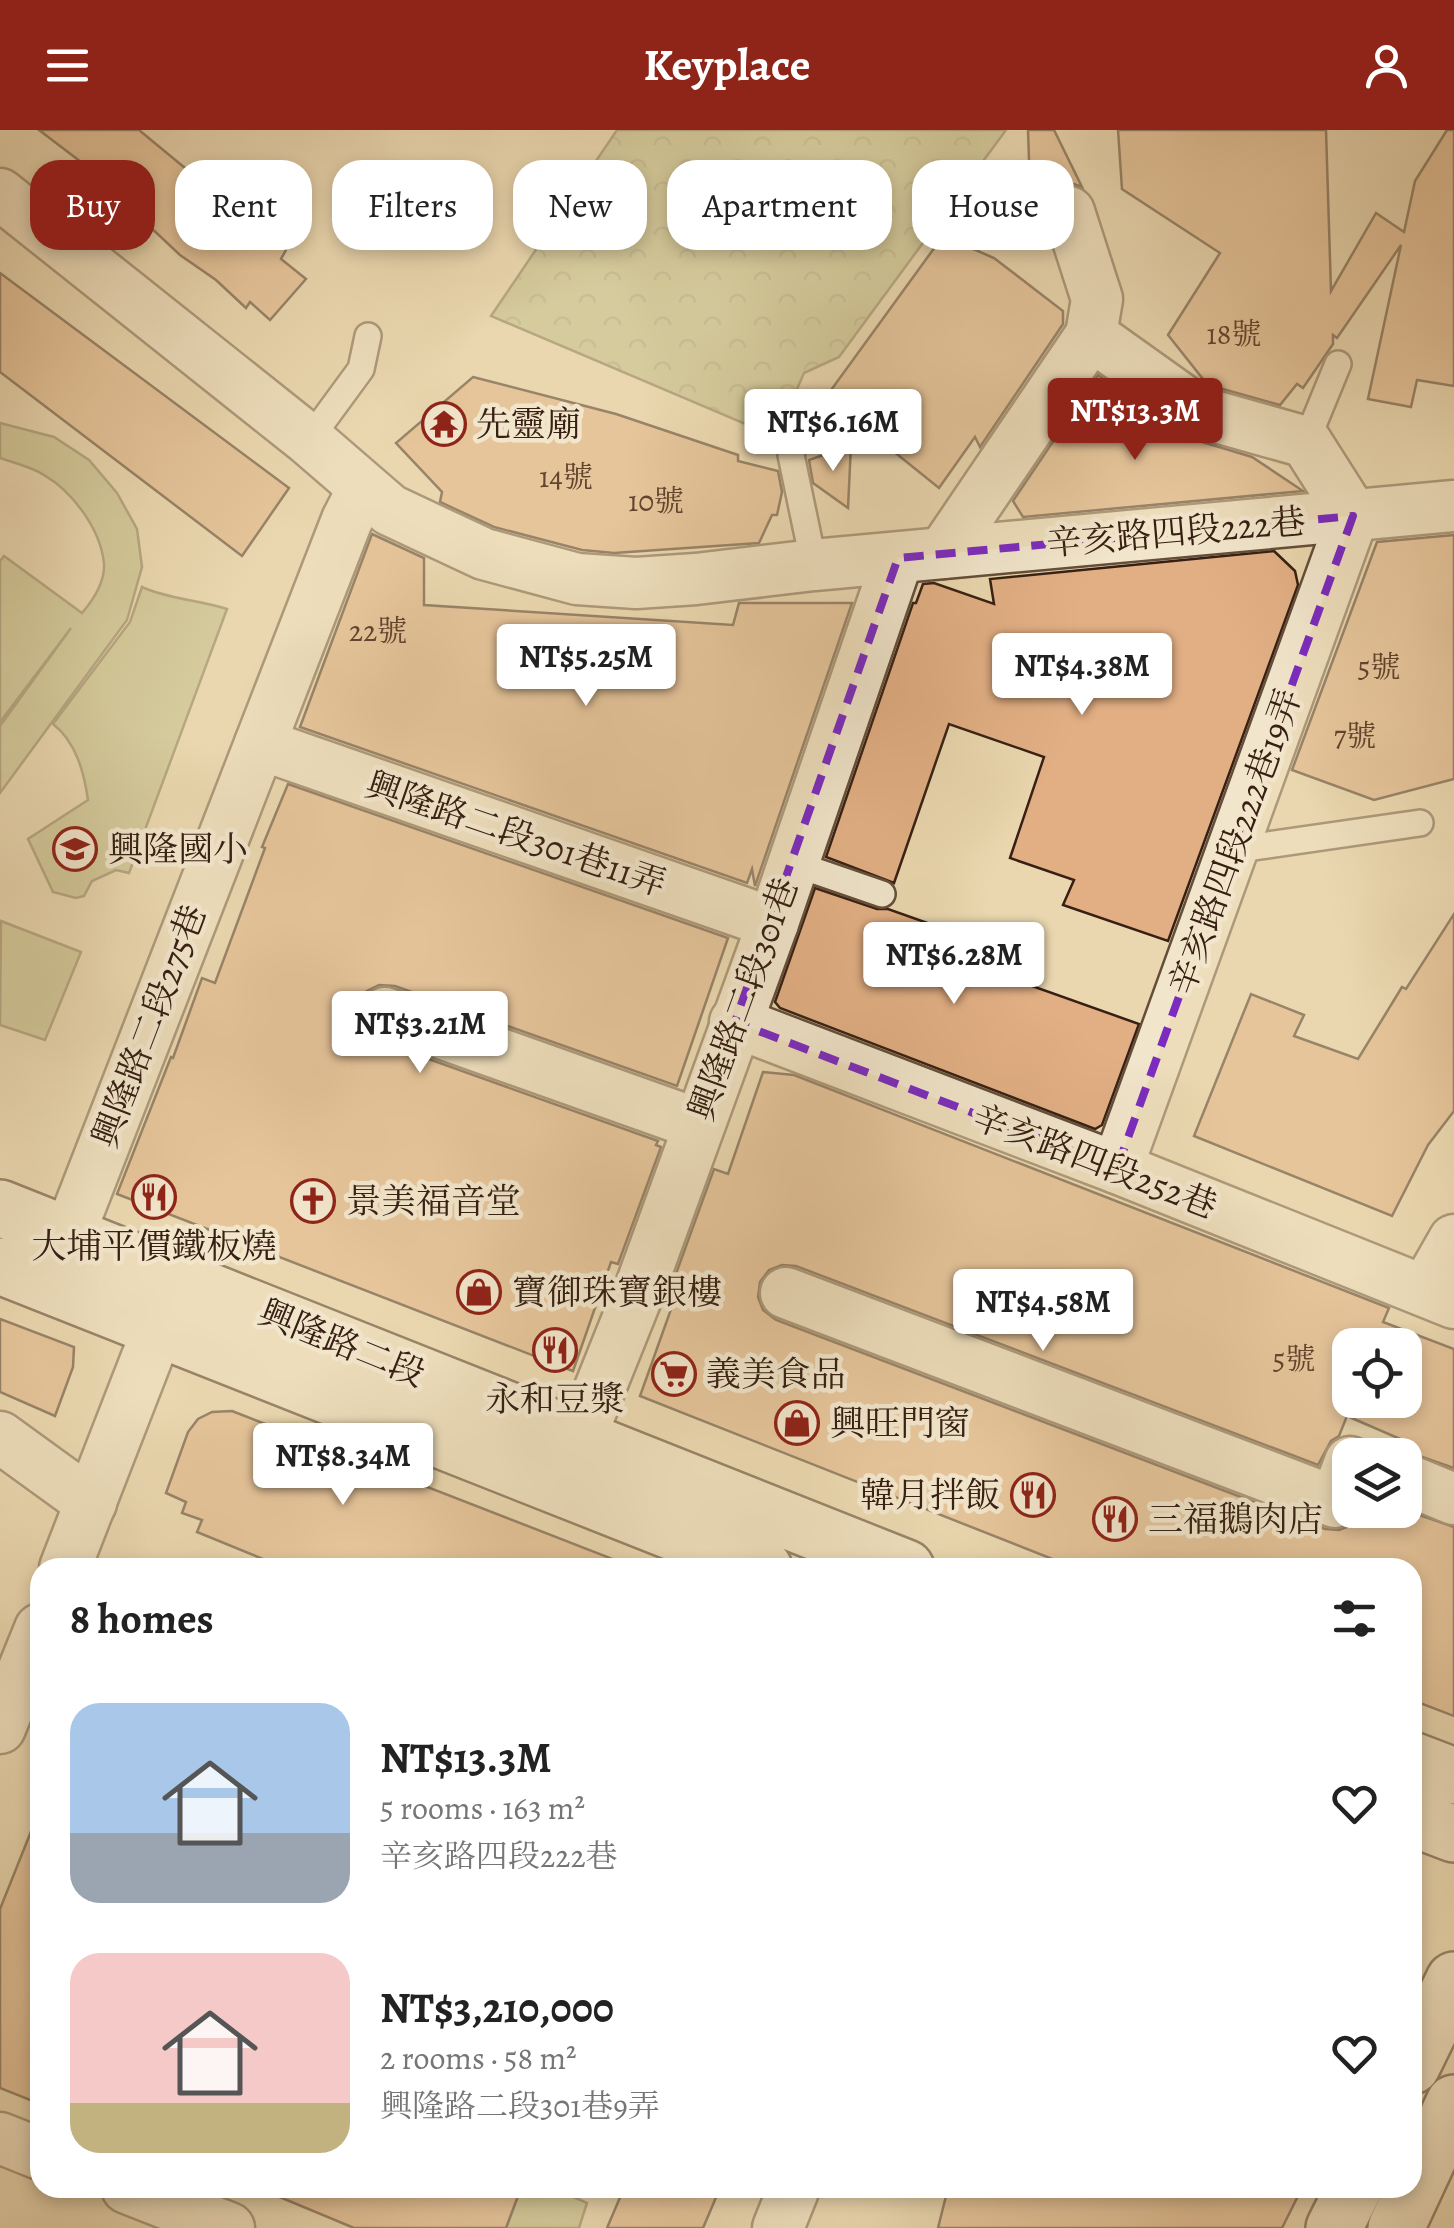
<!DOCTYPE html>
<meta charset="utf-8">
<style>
:root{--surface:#fff;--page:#f6f6f6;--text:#222;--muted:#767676;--accent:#8f2418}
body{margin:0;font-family:Alegreya,"Noto Serif TC",serif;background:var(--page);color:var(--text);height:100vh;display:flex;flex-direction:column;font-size:38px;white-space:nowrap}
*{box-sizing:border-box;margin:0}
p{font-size:32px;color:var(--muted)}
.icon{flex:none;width:55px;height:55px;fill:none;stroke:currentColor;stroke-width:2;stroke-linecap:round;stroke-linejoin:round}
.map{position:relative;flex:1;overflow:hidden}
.side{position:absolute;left:30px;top:1428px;width:1392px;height:640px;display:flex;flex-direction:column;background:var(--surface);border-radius:30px;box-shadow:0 5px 15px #0003}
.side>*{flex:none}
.hud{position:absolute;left:30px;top:30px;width:1395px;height:90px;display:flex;gap:20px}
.fabs{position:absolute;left:1332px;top:1198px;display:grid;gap:20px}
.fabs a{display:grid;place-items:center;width:90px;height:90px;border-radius:20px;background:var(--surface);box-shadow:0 5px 15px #0003;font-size:50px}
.price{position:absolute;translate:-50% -85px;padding:0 22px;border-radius:10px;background:#fff;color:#222;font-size:32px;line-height:65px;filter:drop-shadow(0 2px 5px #0008)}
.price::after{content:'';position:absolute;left:50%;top:60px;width:30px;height:22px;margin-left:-15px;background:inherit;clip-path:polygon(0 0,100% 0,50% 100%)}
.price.current{background:var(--accent);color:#fff}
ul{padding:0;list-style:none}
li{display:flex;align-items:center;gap:30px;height:250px;padding:0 40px}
li span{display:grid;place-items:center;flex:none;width:280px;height:200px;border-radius:30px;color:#555}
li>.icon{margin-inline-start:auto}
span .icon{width:120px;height:120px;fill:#fffc;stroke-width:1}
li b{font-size:42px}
h2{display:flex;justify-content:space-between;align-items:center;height:120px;padding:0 40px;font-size:42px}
.tag{padding:0 35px;border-radius:30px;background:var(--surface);box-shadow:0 5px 15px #0003;font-size:35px;line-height:90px}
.tag.current{background:var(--accent);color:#fff}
header{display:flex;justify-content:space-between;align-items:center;height:130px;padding:0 40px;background:var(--accent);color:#fff;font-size:45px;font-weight:700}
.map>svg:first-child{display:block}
.green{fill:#bdbc86;stroke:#7a6e4c;stroke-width:2.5}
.forest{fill:url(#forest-crowns);stroke:#7a6e4c;stroke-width:2.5}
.building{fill:#e2af84;stroke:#372013;stroke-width:2.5;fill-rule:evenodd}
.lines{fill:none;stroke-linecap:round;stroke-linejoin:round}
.service-casing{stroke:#644e3a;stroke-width:30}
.minor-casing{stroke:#644e3a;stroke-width:55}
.secondary-casing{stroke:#372013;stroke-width:60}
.service{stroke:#f1e5cb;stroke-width:25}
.minor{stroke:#f1e5cb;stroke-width:50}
.secondary{stroke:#f1e5cb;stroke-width:55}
.marked{fill:none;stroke:#7b2cbf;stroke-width:8;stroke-dasharray:20 12;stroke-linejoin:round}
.labels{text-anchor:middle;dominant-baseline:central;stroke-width:9;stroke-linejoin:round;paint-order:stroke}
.number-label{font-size:30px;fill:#62442f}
.poi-label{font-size:35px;fill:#372013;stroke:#f1e5cb;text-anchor:start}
.street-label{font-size:35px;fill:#372013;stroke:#f1e5cb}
</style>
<header><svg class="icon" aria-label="menu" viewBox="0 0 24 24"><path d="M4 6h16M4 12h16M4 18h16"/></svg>Keyplace<svg class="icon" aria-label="person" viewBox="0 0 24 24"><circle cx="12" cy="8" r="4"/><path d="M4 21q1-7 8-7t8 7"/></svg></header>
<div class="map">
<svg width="1454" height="2098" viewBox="0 0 1454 2098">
<defs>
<pattern id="forest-crowns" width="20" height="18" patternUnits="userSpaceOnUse" patternTransform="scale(2.5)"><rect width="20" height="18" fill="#bdbc86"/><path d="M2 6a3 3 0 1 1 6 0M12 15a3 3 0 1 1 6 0" fill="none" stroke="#a3a173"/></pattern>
</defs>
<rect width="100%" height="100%" fill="#ead7af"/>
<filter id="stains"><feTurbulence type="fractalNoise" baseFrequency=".002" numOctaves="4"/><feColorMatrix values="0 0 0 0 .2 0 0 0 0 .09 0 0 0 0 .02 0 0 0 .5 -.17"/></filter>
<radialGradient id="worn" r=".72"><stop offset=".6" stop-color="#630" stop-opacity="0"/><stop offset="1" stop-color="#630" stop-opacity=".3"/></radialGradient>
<g class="green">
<path d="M0 293 54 307 89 330 117 363 137 399 142 437 127 490 0 663V596L71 498 0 592V431L4 426 82 483C93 470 105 452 104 434 101 400 73 362 44 345 32 337 14 333 0 328Z"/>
<path d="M142 457C168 469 199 470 227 479L129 743 116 740 92 751 84 766 76 768 53 762 28 709 88 670C84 642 76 612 53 594L130 492Z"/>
<path d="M1 791 81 822 45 910 0 895Z"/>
<path d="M521 2058H553L587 2073 579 2098H506Z"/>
</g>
<path class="forest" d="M617 0H1006L839 227 804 243 776 307 491 186Z"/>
<g class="building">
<path d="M39 0H139L225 71 230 66 252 85 251 89 287 118 281 129 306 149 270 190 250 172 246 178 216 150 180 125 81 32Z"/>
<path d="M1028 0H1054L1082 57 1074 54 1059 55 1047 64 1041 82 1031 87Z"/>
<path d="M1118 0H1326L1331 161 1376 83 1404 102 1415 51 1447 0H1454V256L1417 250 1411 277 1368 269 1401 115 1337 208 1333 205V214L1303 258 1297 254 1280 275 1212 256 1203 249 1168 205 1220 123 1122 59Z"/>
<path d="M943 106 994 128 1063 181V194L980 317 975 307 939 358 826 267Z"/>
<path d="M0 143 289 358 242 426 0 242Z"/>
<path d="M1098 245 1183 306 1252 327 1303 361 1023 387 1013 371Z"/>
<path d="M473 247 616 284 738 325V331L778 341 782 362 777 385H772L759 413 614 423 582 420 494 397 440 372 442 362 396 313Z"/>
<path d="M851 315 848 378 813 353 809 330Z"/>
<path d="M372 404 424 428V475L733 495 739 473H852L755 756 752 739 747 753 300 597Z"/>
<path d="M1454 405V649L1374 670 1292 640 1377 412Z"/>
<path d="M1274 421 1295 441 1298 455 1168 811 1063 775 1074 750 1010 728 1044 627 949 594 894 753 826 727 913 473H916L923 454 934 453 994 474 990 449Z"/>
<path d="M288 654 728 808 677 956 395 856 379 855 367 861 358 872 357 889 364 902 375 910 658 1011 656 1015 661 1017 618 1134 611 1132 573 1241 117 1064 171 927 173 928 202 848 215 853 265 718 262 717Z"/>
<path d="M815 758 877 779H888L1040 833 1032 856 1139 894 1102 995 1095 999 780 878 775 872Z"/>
<path d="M1454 784V981L1428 1015 1392 1086 1194 1006 1251 864 1304 885 1294 906 1358 929 1402 857 1406 859Z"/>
<path d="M763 942 794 945 1389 1178 1383 1192 1454 1219V1338L1405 1321V1311L1347 1286 1339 1306 1331 1311 1318 1335 796 1136 782 1135 769 1140 760 1152 758 1167 763 1180 776 1190 1325 1399 1339 1400 1352 1395 1363 1380H1405L1454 1397V1586L1412 1570V1438H1075L640 1266 680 1154 673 1152 714 1039 728 1044ZM1350 1215H1405V1270H1350Z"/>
<path d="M0 1189 74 1217 73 1237 55 1286 0 1262Z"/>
<path d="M232 1281 628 1435V1438H285L197 1402 202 1390 182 1383 186 1372 166 1363 188 1302 198 1289 212 1282Z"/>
<path d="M38 1684 40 1685V1974L0 1958V1779Z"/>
<path d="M258 2058H521L506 2098H354Z"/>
<path d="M624 2058H720L703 2098H607Z"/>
<path d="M948 2058H1302L1282 2098H938Z"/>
</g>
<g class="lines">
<g class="service-casing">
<g id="service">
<path d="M798 301 791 325 814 435"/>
<path d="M309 310 361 239 368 206"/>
<path d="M1306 312 1338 234"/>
<path d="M1232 720 1420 693"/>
<path d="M792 733 882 764"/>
</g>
</g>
<g class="minor-casing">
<g id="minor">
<path d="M0 64 309 310 390 380 484 424 577 449 636 453 696 449 814 435 1454 376"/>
<path d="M1069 82 1097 169 1091 205 1199 282 1306 312 1353 386 1117 1038"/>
<path d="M943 423 1091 205"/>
<path d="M260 614 773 793"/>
<path d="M385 883 697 994"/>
<path d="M735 892 1117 1038 1454 1173"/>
<path d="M55 1141 347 390 363 359"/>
<path d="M1425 1161 1454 1110"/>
<path d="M786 1163 1335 1372 1350 1332"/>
<path d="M0 1307 91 1373"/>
<path d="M580 1308 641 1156 773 793 898 428"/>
<path d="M1405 1349 1454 1369"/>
<path d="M65 1438 172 1163"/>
<path d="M0 1598 40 1499"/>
<path d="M0 2008 40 2024"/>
<path d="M127 2058 229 2098"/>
<path d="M778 2098 794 2058"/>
</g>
</g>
<g class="secondary-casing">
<g id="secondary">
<path d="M0 1078 906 1438"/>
<path d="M0 1136 764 1438"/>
<path d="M1412 1630 1454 1646"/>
<path d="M1412 1688 1454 1704"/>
<path d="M1412 1936 1454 1850"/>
<path d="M1334 2098 1354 2058"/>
<path d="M1396 2098 1454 1973"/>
</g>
</g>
<use href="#service" class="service"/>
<use href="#minor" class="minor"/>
<use href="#secondary" class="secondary"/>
</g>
<path d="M0 0H1454V2098H0ZM1353 386 1117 1038 735 892 898 428Z" fill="#ead7af" fill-opacity=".55" fill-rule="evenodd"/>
<path class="marked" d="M1353 386 1117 1038 735 892 898 428Z"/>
<defs>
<g id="temple-ring" transform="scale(2.25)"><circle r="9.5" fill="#f1e5cb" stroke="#8f2418" stroke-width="1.5"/><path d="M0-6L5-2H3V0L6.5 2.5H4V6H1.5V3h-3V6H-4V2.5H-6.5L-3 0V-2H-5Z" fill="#8f2418"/></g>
<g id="school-ring" transform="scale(2.25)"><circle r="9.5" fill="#f1e5cb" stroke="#8f2418" stroke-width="1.5"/><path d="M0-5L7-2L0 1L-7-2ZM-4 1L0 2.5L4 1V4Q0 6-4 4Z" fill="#8f2418"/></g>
<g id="restaurant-ring" transform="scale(2.25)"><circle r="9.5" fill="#f1e5cb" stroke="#8f2418" stroke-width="1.5"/><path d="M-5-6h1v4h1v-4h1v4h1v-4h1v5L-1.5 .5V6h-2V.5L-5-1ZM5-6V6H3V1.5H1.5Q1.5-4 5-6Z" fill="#8f2418"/></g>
<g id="church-ring" transform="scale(2.25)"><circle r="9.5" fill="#f1e5cb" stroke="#8f2418" stroke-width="1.5"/><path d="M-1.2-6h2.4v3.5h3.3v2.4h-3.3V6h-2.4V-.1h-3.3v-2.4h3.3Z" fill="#8f2418"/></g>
<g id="shop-ring" transform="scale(2.25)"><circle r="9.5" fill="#f1e5cb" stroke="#8f2418" stroke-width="1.5"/><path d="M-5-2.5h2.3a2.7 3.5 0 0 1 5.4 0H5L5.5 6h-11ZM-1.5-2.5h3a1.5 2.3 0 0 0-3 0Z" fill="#8f2418"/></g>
<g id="supermarket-ring" transform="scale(2.25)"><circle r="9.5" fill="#f1e5cb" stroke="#8f2418" stroke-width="1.5"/><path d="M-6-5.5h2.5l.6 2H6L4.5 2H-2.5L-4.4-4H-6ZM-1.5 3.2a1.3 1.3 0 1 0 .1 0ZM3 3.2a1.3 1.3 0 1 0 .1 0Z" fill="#8f2418"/></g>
</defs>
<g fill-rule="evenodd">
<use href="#temple-ring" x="444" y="294"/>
<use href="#school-ring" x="75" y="719"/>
<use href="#restaurant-ring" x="154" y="1067"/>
<use href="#church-ring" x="313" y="1071"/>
<use href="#shop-ring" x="479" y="1162"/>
<use href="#restaurant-ring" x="555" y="1220"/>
<use href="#supermarket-ring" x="674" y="1244"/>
<use href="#shop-ring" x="797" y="1293"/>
<use href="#restaurant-ring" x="1033" y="1365"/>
<use href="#restaurant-ring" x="1115" y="1389"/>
</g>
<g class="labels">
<g class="number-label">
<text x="1234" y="204">18號</text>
<text x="566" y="347">14號</text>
<text x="656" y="371">10號</text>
<text x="378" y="501">22號</text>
<text x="1379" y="537">5號</text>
<text x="1355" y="606">7號</text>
<text x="1294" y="1229">5號</text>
</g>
<g class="poi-label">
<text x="476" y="294">先靈廟</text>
<text x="108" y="719">興隆國小</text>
<text x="346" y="1071">景美福音堂</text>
<text x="154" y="1116" text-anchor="middle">大埔平價鐵板燒</text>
<text x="512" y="1162">寶御珠寶銀樓</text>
<text x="706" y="1244">義美食品</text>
<text x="555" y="1269" text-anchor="middle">永和豆漿</text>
<text x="830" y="1293">興旺門窗</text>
<text x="1000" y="1365" text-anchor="end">韓月拌飯</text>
<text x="1148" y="1389">三福鵝肉店</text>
</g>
<g class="street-label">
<text transform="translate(1176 402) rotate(-5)">辛亥路四段222巷</text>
<text transform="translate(516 704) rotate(19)">興隆路二段301巷11弄</text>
<text transform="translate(1235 712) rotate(-70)">辛亥路四段222巷19弄</text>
<text transform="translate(743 869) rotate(-70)">興隆路二段301巷</text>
<text transform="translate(149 896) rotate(-69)">興隆路二段275巷</text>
<text transform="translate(1095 1031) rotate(21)">辛亥路四段252巷</text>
<text transform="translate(342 1213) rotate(22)">興隆路二段</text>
</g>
</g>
<rect width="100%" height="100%" filter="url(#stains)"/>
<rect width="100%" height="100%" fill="url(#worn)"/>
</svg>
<div class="fabs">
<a><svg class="icon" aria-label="locate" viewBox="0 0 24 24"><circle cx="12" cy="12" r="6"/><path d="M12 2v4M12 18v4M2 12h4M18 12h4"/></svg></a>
<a><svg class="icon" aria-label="layers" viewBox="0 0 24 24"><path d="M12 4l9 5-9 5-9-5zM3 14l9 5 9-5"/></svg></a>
</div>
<b class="price current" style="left:1135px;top:333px">NT$13.3M</b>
<b class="price" style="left:833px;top:344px">NT$6.16M</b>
<b class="price" style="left:586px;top:579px">NT$5.25M</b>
<b class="price" style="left:1082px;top:588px">NT$4.38M</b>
<b class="price" style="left:954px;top:877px">NT$6.28M</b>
<b class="price" style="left:420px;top:946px">NT$3.21M</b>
<b class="price" style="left:1043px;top:1224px">NT$4.58M</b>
<b class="price" style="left:343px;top:1378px">NT$8.34M</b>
<div class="hud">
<a class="tag current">Buy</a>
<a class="tag">Rent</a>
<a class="tag">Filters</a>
<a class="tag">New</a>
<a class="tag">Apartment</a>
<a class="tag">House</a>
</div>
<section class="side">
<h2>8 homes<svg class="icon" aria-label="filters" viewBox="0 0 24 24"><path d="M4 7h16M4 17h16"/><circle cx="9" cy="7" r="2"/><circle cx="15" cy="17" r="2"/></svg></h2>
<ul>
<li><span style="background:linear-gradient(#a9c7e8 65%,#9aa5b1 0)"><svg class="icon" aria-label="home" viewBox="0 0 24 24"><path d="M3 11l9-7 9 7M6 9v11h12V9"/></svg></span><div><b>NT$13.3M</b><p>5 rooms · 163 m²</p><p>辛亥路四段222巷</p></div><svg class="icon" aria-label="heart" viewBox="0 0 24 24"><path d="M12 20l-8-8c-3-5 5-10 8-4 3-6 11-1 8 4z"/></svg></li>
<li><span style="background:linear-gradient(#f6c9c9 75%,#c2b280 0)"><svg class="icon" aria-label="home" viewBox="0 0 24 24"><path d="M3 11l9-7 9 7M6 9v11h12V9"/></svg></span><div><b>NT$3,210,000</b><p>2 rooms · 58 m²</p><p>興隆路二段301巷9弄</p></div><svg class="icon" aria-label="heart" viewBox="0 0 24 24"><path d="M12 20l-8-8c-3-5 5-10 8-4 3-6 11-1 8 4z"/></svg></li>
</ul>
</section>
</div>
